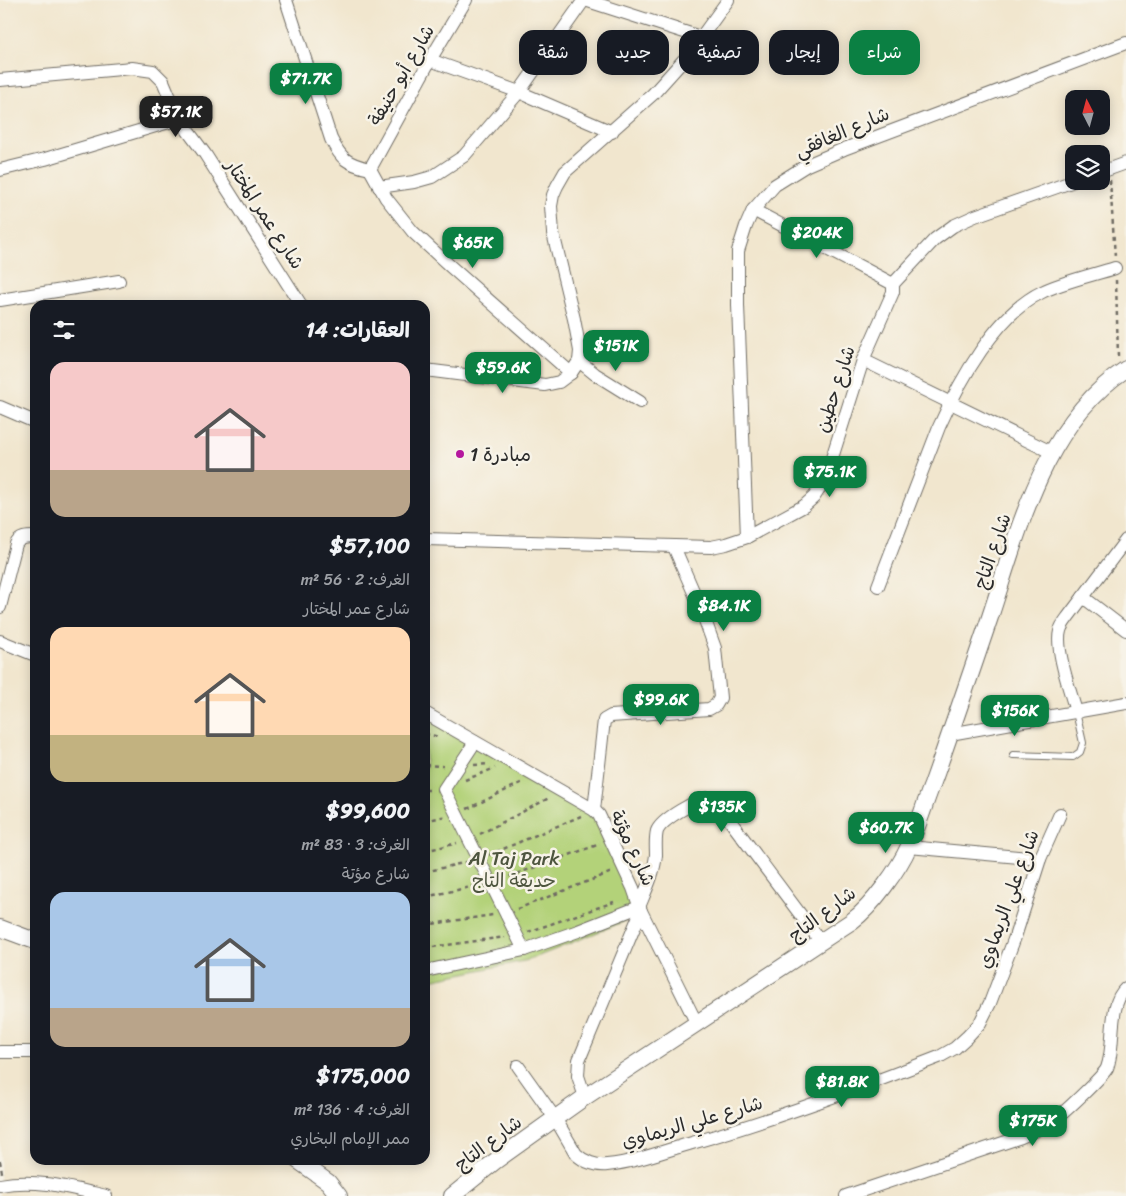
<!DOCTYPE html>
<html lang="ar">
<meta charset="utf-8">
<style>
:root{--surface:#171b24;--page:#20242c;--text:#f1f3f6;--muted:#9ea1a6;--accent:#0b8043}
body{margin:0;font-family:Sriracha,"Playpen Sans Arabic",sans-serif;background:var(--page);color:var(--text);direction:rtl;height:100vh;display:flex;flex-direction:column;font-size:19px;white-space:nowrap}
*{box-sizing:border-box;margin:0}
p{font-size:16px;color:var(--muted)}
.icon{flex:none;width:28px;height:28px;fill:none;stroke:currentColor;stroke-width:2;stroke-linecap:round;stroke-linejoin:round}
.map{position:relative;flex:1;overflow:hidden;direction:ltr}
.panel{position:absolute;left:30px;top:300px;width:400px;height:865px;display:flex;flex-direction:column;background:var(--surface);border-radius:15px;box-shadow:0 2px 12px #0003;direction:rtl}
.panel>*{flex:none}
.hud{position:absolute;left:445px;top:30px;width:475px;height:45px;direction:rtl;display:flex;gap:10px}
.needle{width:32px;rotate:354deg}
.tools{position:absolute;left:1065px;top:90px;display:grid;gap:10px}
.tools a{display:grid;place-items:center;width:45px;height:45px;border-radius:10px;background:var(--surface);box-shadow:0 2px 12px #0003;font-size:25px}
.price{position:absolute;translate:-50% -42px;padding:0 11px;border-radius:10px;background:var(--accent);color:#fff;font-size:16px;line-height:32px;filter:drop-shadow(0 1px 2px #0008)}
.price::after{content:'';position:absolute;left:50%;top:30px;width:15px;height:11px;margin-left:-8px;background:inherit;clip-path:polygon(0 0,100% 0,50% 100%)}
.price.active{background:#222;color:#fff}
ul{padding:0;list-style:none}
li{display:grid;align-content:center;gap:10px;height:265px;padding:0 20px}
li span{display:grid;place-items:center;height:155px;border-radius:15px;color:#555}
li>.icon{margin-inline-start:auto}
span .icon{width:90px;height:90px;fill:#fffc;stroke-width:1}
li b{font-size:21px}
h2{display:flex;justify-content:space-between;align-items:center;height:60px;padding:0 20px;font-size:21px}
.chip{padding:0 18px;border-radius:15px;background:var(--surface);box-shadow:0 2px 12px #0003;font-size:18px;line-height:45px}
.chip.active{background:var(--accent);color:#fff}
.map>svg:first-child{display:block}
.green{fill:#b3d279;stroke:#6f7e52}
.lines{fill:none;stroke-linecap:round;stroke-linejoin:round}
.service-casing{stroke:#706c64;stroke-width:8}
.minor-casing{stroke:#706c64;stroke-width:14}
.tertiary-casing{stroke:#706c64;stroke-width:18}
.path{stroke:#706c64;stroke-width:2.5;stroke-dasharray:4 4;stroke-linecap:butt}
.service{stroke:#fff;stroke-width:6}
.minor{stroke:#fff;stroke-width:12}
.tertiary{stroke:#fff;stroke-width:16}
.poi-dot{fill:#b5179e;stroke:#f7f3e8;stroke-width:2}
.labels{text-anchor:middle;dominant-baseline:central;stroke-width:5;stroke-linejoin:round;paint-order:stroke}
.street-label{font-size:19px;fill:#2b2b2b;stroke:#f7f3e8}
.poi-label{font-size:19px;fill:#2b2b2b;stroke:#f7f3e8;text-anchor:start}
.park-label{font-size:19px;fill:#4d553e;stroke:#f7f3e8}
</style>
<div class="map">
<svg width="1126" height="1196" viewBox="0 0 1126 1196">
<rect width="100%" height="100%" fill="#f7f3e8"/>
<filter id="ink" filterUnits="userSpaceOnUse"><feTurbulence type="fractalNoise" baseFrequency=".02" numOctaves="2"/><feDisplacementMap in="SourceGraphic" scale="10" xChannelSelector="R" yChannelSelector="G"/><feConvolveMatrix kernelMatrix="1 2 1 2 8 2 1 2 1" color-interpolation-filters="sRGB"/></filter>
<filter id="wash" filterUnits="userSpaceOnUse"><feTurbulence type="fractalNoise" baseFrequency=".0096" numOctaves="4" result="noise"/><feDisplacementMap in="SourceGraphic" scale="20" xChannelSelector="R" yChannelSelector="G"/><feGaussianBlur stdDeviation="1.12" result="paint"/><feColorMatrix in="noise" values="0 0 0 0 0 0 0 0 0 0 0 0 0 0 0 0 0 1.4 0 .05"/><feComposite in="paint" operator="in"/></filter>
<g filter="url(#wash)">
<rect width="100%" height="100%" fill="#f1e6ce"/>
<path class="green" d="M425 717 595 813 637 916 529 960 425 981Z"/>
</g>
<g filter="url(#ink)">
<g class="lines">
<g class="service-casing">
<path id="service" d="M1013 755 1073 757 1080 752 1083 743 1076 712"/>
</g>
<g class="minor-casing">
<g id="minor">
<path d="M286 0 331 139C341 159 347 164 370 169"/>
<path d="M585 0 700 37"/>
<path d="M430 60 519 92 612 132"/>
<path d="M0 80 132 68 153 71 163 81 179 119 205 154 301 305"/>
<path d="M370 169 386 198 413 232 451 267 571 373"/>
<path d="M370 169 430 60 466 0"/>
<path d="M0 170 45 159 179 119"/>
<path d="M1101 172 1126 163"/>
<path d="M379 187 414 182 432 177 464 156 519 92 584 0"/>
<path d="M753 210 893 284"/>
<path d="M0 300 119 281"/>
<path d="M863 360 1053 453"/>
<path d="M579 361 595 374 640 402"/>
<path d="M425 370 545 385 559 382 571 373 579 361 580 351 574 319 553 233 551 206 553 195 557 186 565 172 653 94 689 54 728 0"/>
<path d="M0 407 35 422"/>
<path d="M747 537 738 305V251L746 226 753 210 775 185 807 165 844 149 1126 43"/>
<path d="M425 539 711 547 726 544 747 537 804 506 814 497 825 480 863 360 893 292V284L935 239 953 226 975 216 1074 181"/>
<path d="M878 586 939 427C959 382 996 314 1042 292 1062 282 1093 275 1115 268"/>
<path d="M1083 597 1126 630"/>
<path d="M0 607 16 544C20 537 27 537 35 537"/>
<path d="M0 641 35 655"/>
<path d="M1076 712C1071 693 1055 649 1060 631 1061 626 1065 621 1068 617L1126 540"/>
<path d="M425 713 594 810 599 815 633 888 641 911 697 1024"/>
<path d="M950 734 1126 703"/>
<path d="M475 742 444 789 524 950"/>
<path d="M594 810 604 720 611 716 709 709 716 705 720 698 715 648 701 609 674 547"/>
<path d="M909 847 1040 859"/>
<path d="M425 971 524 950 578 931 639 907C646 890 654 873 656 855 656 847 655 839 657 831 662 819 696 800 709 798L716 802 821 942"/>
<path d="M0 1052H35"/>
<path d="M518 1066 555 1118 576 1154C584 1162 596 1166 607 1165 636 1162 664 1151 692 1143 775 1119 857 1089 939 1057L955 1048 967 1037 980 1023 990 1003 1015 937 1040 859 1060 814"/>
<path d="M585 1097 578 1076 579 1060 641 911"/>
<path d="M0 1185C36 1178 71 1188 106 1196"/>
<path d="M846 1196 1021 1137C1033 1132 1045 1127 1055 1119 1063 1114 1104 1075 1107 1068 1116 1046 1107 1005 1126 988"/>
</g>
</g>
<g class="tertiary-casing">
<g id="tertiary">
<path d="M0 928 35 941"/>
<path d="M297 1160 328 1182 339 1196"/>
<path d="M452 1196 494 1162 585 1097 852 921C872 906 899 869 909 846 918 827 924 805 932 785 952 729 971 673 990 617 1019 530 1044 423 1126 369"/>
</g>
</g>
<g class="path">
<path d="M1110 180 1115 257"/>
<path d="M1116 280 1118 357"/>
<path d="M425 734 440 737"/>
<path d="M425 765 443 766"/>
<path d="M474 765 488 764"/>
<path d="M465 780 495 768"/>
<path d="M425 790H432"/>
<path d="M467 809 521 783"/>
<path d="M425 821 446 816"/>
<path d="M480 834 549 798"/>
<path d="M425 851 457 843"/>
<path d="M489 855 581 816"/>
<path d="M425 872 467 862"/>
<path d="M502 879 600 844"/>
<path d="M425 897 480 885"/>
<path d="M517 909 612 872"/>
<path d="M425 925 493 915"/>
<path d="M528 932 614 902"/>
<path d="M425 948 505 937"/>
<path d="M0 1161 2 1173"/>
</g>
<use href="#service" class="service"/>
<use href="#minor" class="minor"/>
<use href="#tertiary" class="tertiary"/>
</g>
</g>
<circle class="poi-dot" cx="460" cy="454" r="5"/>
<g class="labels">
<g class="street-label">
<text transform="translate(401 75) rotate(-60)">شارع أبو حنيفة</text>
<text transform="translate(842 132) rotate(-23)">شارع الغافقي</text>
<text transform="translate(265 214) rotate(57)">شارع عمر المختار</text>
<text transform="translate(835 389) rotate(-72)">شارع حطين</text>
<text transform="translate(992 551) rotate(-71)">شارع التاج</text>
<text transform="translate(633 848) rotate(65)">شارع مؤتة</text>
<text transform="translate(1008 899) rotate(-70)">شارع علي الريماوي</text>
<text transform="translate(822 914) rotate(-37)">شارع التاج</text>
<text transform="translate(692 1122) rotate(-16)">شارع علي الريماوي</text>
<text transform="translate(488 1143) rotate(-37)">شارع التاج</text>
</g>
<g class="poi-label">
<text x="470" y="454">مبادرة 1</text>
</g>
<g class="park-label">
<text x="514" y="858">Al Taj Park<tspan x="514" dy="22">حديقة التاج</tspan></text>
</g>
</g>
</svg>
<div class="tools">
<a><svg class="needle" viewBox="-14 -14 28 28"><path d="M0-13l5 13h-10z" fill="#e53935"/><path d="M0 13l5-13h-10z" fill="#9ea1a6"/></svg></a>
<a><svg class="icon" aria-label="layers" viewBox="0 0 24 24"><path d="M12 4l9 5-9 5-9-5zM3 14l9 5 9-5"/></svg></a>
</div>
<b class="price" style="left:306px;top:105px">$71.7K</b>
<b class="price active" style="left:176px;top:138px">$57.1K</b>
<b class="price" style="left:817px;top:259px">$204K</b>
<b class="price" style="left:473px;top:269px">$65K</b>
<b class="price" style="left:616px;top:372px">$151K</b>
<b class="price" style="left:503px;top:394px">$59.6K</b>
<b class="price" style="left:830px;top:498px">$75.1K</b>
<b class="price" style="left:724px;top:632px">$84.1K</b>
<b class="price" style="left:661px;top:726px">$99.6K</b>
<b class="price" style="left:1015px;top:737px">$156K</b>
<b class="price" style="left:722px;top:833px">$135K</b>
<b class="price" style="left:886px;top:854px">$60.7K</b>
<b class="price" style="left:842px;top:1108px">$81.8K</b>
<b class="price" style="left:1033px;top:1147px">$175K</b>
<div class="hud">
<a class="chip active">شراء</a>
<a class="chip">إيجار</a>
<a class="chip">تصفية</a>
<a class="chip">جديد</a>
<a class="chip">شقة</a>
</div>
<section class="panel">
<h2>العقارات: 14<svg class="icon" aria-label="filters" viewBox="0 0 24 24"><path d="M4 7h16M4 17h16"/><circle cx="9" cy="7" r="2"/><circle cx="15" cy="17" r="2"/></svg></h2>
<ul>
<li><span style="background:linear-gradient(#f6c9c9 70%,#b9a48a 0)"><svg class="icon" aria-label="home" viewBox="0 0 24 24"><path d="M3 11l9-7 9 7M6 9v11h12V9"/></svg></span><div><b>$57,100</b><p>الغرف: 2 · 56 m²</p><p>شارع عمر المختار</p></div></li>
<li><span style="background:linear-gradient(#ffd9b3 70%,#c2b280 0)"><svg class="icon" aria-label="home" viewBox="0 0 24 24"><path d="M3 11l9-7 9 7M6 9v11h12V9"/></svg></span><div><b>$99,600</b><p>الغرف: 3 · 83 m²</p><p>شارع مؤتة</p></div></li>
<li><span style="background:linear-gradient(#a9c7e8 75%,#b9a48a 0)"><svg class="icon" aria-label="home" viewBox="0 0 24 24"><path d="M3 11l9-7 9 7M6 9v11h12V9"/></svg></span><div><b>$175,000</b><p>الغرف: 4 · 136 m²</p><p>ممر الإمام البخاري</p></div></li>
</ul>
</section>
</div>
